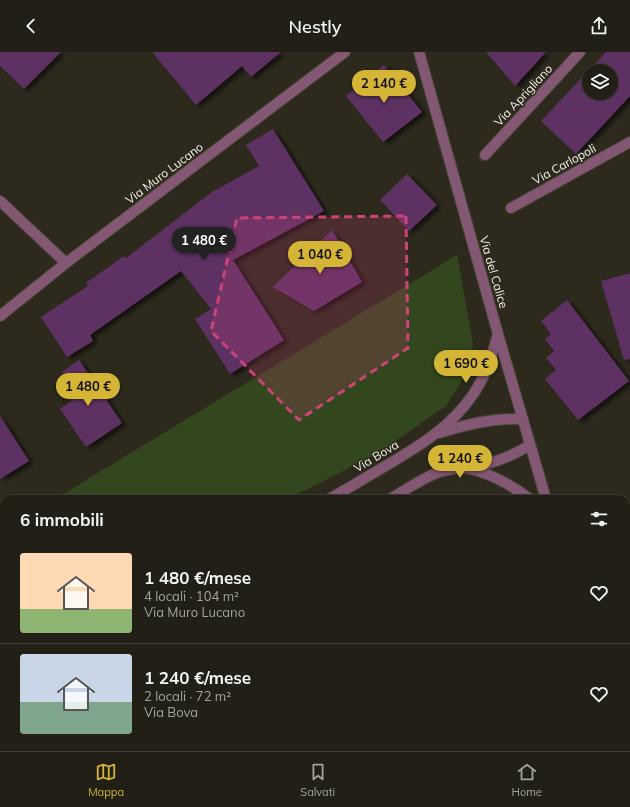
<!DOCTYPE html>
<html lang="it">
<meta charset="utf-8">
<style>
:root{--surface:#222016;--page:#2e2d23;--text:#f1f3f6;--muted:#a2a3a1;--line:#3f3e35;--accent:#d5b535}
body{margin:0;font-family:Mulish,sans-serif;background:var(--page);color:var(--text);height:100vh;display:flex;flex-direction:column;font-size:15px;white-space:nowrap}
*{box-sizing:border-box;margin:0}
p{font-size:13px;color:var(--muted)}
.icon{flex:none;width:22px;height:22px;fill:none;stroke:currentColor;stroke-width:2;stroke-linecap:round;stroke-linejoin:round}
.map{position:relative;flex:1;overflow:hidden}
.drawer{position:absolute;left:0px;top:443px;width:630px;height:256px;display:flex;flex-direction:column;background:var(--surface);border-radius:12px 12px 0 0;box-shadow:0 1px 3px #0004,0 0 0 1px var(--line)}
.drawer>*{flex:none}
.controls{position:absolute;left:582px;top:12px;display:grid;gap:8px}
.controls a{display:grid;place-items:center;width:36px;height:36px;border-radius:50%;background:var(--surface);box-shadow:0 1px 3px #0004,0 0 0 1px var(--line);font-size:20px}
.price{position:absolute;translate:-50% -34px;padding:0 9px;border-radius:14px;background:var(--accent);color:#111;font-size:13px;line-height:26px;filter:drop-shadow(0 1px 2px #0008)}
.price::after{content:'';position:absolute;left:50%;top:24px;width:12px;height:9px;margin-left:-6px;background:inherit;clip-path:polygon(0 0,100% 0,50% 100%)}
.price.current{background:#222;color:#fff}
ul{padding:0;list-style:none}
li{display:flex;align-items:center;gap:12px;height:100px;padding:0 20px}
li+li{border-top:1px solid var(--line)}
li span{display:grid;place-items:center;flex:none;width:112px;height:80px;border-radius:4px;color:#555}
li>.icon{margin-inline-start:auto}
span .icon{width:48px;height:48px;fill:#fffc;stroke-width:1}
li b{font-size:17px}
h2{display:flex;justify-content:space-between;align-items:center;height:48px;padding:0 20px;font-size:17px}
header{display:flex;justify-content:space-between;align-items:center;height:52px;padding:0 20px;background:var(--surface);font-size:18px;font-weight:600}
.tabs{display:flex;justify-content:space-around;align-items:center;height:56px;border-top:1px solid var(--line);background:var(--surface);font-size:11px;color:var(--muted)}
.tabs a{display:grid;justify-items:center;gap:2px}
.tabs .current{color:var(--accent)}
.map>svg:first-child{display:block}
.green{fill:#33471e}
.building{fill:#5d3164;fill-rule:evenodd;filter:url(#shadow)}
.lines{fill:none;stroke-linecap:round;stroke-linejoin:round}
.minor-casing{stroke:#494639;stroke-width:12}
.minor{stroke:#845774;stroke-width:10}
.marked{fill:#cc4377;fill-opacity:0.2;stroke:#cc4377;stroke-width:3;stroke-dasharray:8 5;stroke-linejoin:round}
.labels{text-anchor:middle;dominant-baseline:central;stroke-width:3;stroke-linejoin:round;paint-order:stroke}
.street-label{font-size:12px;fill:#f2f0e8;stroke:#2d2a1d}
</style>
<header><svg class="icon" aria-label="back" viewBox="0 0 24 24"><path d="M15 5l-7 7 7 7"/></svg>Nestly<svg class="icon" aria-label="share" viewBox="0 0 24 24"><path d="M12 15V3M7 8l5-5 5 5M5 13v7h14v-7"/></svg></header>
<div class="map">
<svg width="630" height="699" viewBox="0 0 630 699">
<defs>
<filter id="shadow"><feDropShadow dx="4.5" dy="2.5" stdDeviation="2" flood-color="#0009"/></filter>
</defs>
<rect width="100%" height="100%" fill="#2d2a1d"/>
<g class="green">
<path d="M457 203 473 292 466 322 446 354 378 401 294 444 282 447H55Z"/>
<path d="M4 477V535L0 538V480Z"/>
</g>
<g class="building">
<path d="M0 0H61L24 37 0 14Z"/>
<path d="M152 0H281L251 25 242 14 196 53Z"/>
<path d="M486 0H546L515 34Z"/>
<path d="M606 0H630V44L576 102 541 69ZM589 19H611V41H589Z"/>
<path d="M384 13 422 60 383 90 346 44Z"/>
<path d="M273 77 324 159 233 208 284 288 230 322 195 267 211 257 181 219 90 283 93 289 67 305 41 265 88 234 86 231 124 204 126 206 212 140 259 114 246 93Z"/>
<path d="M407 122 437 153 409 179 380 148Z"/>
<path d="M332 178 362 230 314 259 273 235Z"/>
<path d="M630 221V307L624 308 601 229Z"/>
<path d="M567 248 629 329 578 368 545 327 556 318 546 306 554 299 545 287 551 282 541 269Z"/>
<path d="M79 308 122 371 86 395 60 357 78 344 62 320Z"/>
<path d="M0 364 29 409 0 427Z"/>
</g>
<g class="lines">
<g class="minor-casing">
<g id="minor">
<path d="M419 0 498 282 546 447"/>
<path d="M485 103 580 0"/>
<path d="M0 149 66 211"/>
<path d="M511 156 630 90"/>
<path d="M0 264 66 211 345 0"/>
<path d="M439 381C467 372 493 366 523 367"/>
<path d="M469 416C491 412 511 405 530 393"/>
<path d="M329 447C347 437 365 426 382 416 416 396 452 375 474 341 486 323 492 303 498 282"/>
<path d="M390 447C406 438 422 426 439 420 447 418 456 416 464 416 485 418 513 434 530 447"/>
<path d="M0 558 4 556"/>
<path d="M626 628 630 625"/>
<path d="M322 695 323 699"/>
<path d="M615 695 616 699"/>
</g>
</g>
<use href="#minor" class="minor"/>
</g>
<path class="marked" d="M406 164 408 296 299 368 211 279 237 166Z"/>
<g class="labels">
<g class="street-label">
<text transform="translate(523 43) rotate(-47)">Via Aprigliano</text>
<text transform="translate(564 112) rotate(-29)">Via Carlopoli</text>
<text transform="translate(164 121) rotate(-37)">Via Muro Lucano</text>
<text transform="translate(494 220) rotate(74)">Via del Calice</text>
<text transform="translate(376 404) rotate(-31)">Via Bova</text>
</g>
</g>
</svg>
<div class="controls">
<a><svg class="icon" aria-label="layers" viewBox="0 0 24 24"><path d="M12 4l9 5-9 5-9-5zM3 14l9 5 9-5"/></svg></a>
</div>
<b class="price" style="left:384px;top:52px">2 140 €</b>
<b class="price current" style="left:204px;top:209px">1 480 €</b>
<b class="price" style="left:320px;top:223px">1 040 €</b>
<b class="price" style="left:466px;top:332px">1 690 €</b>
<b class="price" style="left:88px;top:355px">1 480 €</b>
<b class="price" style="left:460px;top:427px">1 240 €</b>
<section class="drawer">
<h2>6 immobili<svg class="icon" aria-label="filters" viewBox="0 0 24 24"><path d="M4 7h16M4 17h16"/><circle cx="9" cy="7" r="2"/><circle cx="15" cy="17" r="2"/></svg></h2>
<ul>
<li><span style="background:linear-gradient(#ffd9b3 70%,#8fb573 0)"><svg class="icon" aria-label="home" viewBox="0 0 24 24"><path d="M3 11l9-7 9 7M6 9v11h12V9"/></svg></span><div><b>1 480 €/mese</b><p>4 locali · 104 m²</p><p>Via Muro Lucano</p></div><svg class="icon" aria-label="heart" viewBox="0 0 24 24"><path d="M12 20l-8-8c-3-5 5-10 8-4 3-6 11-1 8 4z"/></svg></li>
<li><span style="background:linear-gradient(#c9d6e8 60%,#7fa58c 0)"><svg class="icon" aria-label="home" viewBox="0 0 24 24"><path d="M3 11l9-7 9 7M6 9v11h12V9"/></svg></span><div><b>1 240 €/mese</b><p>2 locali · 72 m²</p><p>Via Bova</p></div><svg class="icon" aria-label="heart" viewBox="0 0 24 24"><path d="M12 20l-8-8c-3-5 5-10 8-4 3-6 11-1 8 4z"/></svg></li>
</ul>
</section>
</div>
<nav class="tabs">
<a class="current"><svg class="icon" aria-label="map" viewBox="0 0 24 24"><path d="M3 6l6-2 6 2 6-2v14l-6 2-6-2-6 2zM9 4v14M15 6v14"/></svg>Mappa</a>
<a><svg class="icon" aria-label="saved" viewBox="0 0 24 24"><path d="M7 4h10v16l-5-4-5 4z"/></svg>Salvati</a>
<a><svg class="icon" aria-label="home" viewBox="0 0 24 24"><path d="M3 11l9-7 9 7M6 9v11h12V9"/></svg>Home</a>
</nav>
